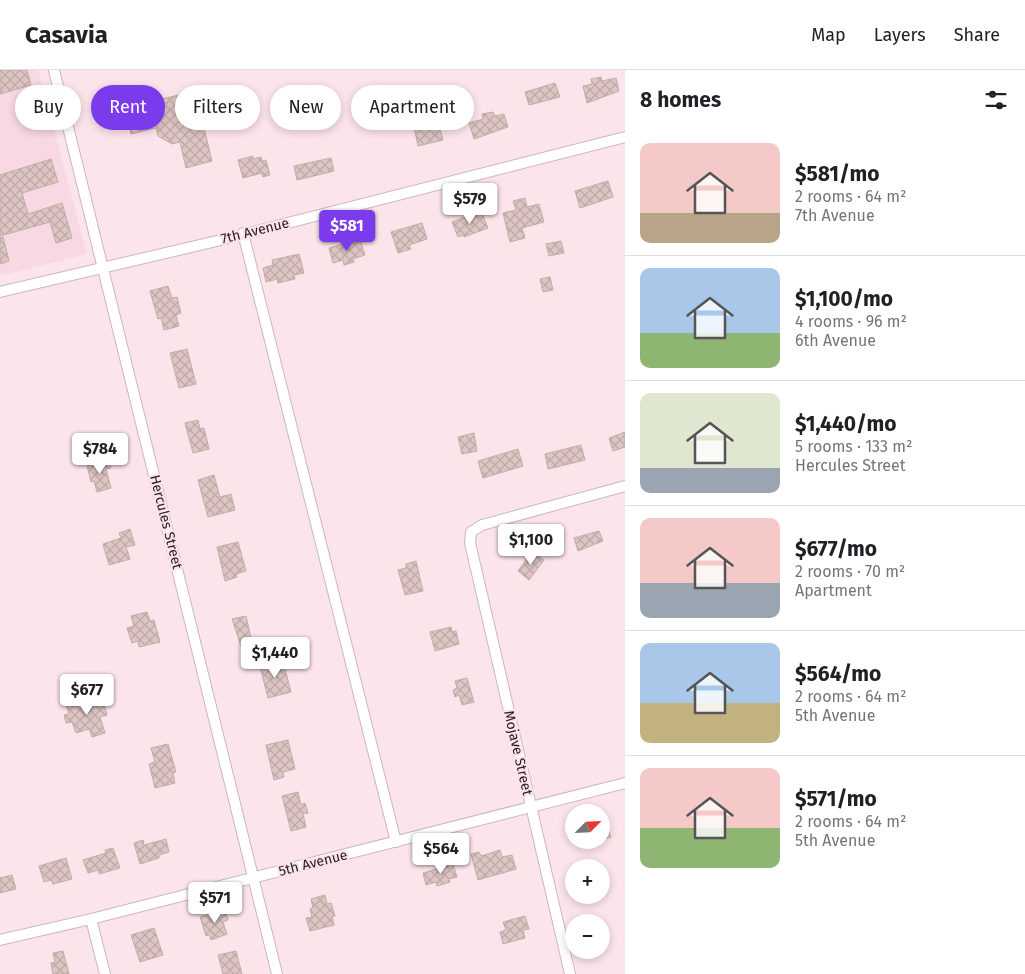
<!DOCTYPE html>
<meta charset="utf-8">
<style>
:root{--surface:#fff;--page:#f6f6f6;--text:#202124;--muted:#757577;--line:#e0e0e0;--accent:#7c3aed}
body{margin:0;font-family:"Fira Sans",sans-serif;background:var(--page);color:var(--text);height:100vh;display:flex;flex-direction:column;font-size:19px;white-space:nowrap}
*{box-sizing:border-box;margin:0}
p{font-size:16px;color:var(--muted)}
.icon{flex:none;width:28px;height:28px;fill:none;stroke:currentColor;stroke-width:2;stroke-linecap:round;stroke-linejoin:round}
.map{position:relative;flex:1;overflow:hidden}
.drawer{display:flex;flex-direction:column;background:var(--surface);width:400px}
.drawer>*{flex:none}
.hud{position:absolute;left:15px;top:15px;width:475px;height:45px;display:flex;gap:10px}
.needle{width:32px;rotate:66deg}
.buttons{position:absolute;left:565px;top:734px;display:grid;gap:10px}
.buttons a{display:grid;place-items:center;width:45px;height:45px;border-radius:50%;background:var(--surface);box-shadow:0 2px 8px #0003;font-size:25px}
.price{position:absolute;translate:-50% -42px;padding:0 11px;border-radius:5px;background:#fff;color:#222;font-size:16px;line-height:32px;filter:drop-shadow(0 1px 2px #0008)}
.price::after{content:'';position:absolute;left:50%;top:30px;width:15px;height:11px;margin-left:-8px;background:inherit;clip-path:polygon(0 0,100% 0,50% 100%)}
.price.on{background:var(--accent);color:#fff}
ul{padding:0;list-style:none}
li{display:flex;align-items:center;gap:15px;height:125px;padding:0 15px}
li+li{border-top:1px solid var(--line)}
li span{display:grid;place-items:center;flex:none;width:140px;height:100px;border-radius:10px;color:#555}
li>.icon{margin-inline-start:auto}
span .icon{width:60px;height:60px;fill:#fffc;stroke-width:1}
li b{font-size:21px}
h2{display:flex;justify-content:space-between;align-items:center;height:60px;padding:0 15px;font-size:21px}
.chip{padding:0 18px;border-radius:22px;background:var(--surface);box-shadow:0 2px 8px #0003;font-size:18px;line-height:45px}
.chip.on{background:var(--accent);color:#fff}
header{display:flex;align-items:center;gap:30px;box-sizing:border-box;height:70px;padding:0 25px;background:var(--surface);border-bottom:1px solid var(--line)}
header strong{font-size:24px}
nav{display:flex;gap:28px;margin-inline-start:auto;font-size:18px}
main{display:flex;flex:1;min-height:0}
.map>svg:first-child{display:block}
.built{fill:#f8d8e2}
.building{fill:url(#building-cross-hatch);stroke:#c3aca9}
.lines{fill:none;stroke-linecap:round;stroke-linejoin:round}
.minor-casing{stroke:#ccb6bd;stroke-width:12}
.minor{stroke:#fff;stroke-width:10}
.labels{text-anchor:middle;dominant-baseline:central;stroke-width:4.5;stroke-linejoin:round;paint-order:stroke}
.street-label{font-size:14px;fill:#292023;stroke:#fbe4ea}
</style>
<header>
<strong>Casavia</strong>
<nav><a>Map</a><a>Layers</a><a>Share</a></nav>
</header>
<main>
<div class="map">
<svg width="625" height="904" viewBox="0 0 625 904">
<defs>
<pattern id="building-cross-hatch" width="8" height="8" patternUnits="userSpaceOnUse" patternTransform="scale(1.25)"><rect width="8" height="8" fill="#ddc5c3"/><path d="M0 0l8 8M0 8l8-8" fill="none" stroke="#bea9a7"/></pattern>
</defs>
<rect width="100%" height="100%" fill="#fbe4ea"/>
<path class="built" d="M0 0H38L87 184 0 206Z"/>
<g class="building">
<path d="M0 0H27L31 15 0 24Z"/>
<path d="M601 7 602 11 616 8 619 21 587 33 583 16 592 14 591 9Z"/>
<path d="M555 13 560 27 529 35 525 22Z"/>
<path d="M195 21 212 91 186 98 180 72 172 74 158 66 156 58 131 64 125 38Z"/>
<path d="M493 42 495 46 504 44 508 57 474 69 469 53 483 49 482 44Z"/>
<path d="M438 51 443 70 418 76 414 57Z"/>
<path d="M253 86V89L261 87 262 91 266 90 270 105 263 107 262 103 243 108 238 90Z"/>
<path d="M331 88 334 101 297 110 294 96Z"/>
<path d="M51 89 58 112 22 123 28 144 62 133 72 168 56 173 50 152 0 166V105Z"/>
<path d="M608 111 613 127 580 138 575 121Z"/>
<path d="M525 128 527 137 539 134 544 152 522 158 525 168 510 172 503 143 516 140 513 131Z"/>
<path d="M481 141 488 158 464 167 463 165 458 167 452 152Z"/>
<path d="M422 153 427 169 409 175 411 179 398 183 391 162Z"/>
<path d="M3 167 9 191 0 194V168Z"/>
<path d="M360 169 365 185 353 189 354 192 344 195 343 190 333 193 329 178Z"/>
<path d="M561 171 564 183 549 186 546 174Z"/>
<path d="M299 184 304 203 294 205 295 209 278 213 277 209 266 212 263 198 273 195 272 190Z"/>
<path d="M550 207 553 220 543 222 540 209Z"/>
<path d="M168 216 172 228 177 227 181 243 176 245 179 256 164 260 161 248 158 249 150 221Z"/>
<path d="M187 279 196 314 179 318 170 283Z"/>
<path d="M198 350 200 359 204 358 209 379 193 383 185 353Z"/>
<path d="M625 362V377L613 381 609 368Z"/>
<path d="M474 363 477 381 462 384 458 367Z"/>
<path d="M581 375 585 390 548 399 545 384Z"/>
<path d="M518 379 523 396 483 408 478 391Z"/>
<path d="M109 390 111 398 106 399 111 418 97 422 94 411 91 412 87 396Z"/>
<path d="M214 405 220 427 231 424 235 440 208 447 198 410Z"/>
<path d="M130 459 135 475 126 477 130 489 109 495 103 474 121 468 119 463Z"/>
<path d="M599 461 603 471 578 481 574 468Z"/>
<path d="M238 472 246 501 236 504 237 507 225 511 217 477Z"/>
<path d="M532 482 544 490 529 510 518 501Z"/>
<path d="M416 491 423 521 405 525 398 500 406 498V494Z"/>
<path d="M147 542 150 551 154 550 160 572 139 577 138 571 132 573 127 558 134 556 131 546Z"/>
<path d="M246 546 253 577 242 579 232 549Z"/>
<path d="M451 557 452 562 456 561 459 574 435 581 430 562Z"/>
<path d="M270 591 271 594 283 591 291 622 268 628 259 593Z"/>
<path d="M467 608 474 632 462 635 459 625 455 627 453 620 457 618 455 611Z"/>
<path d="M95 626 97 633 103 631 107 645 100 647 105 663 92 667 89 659 76 663 72 652 66 653 64 645 69 644 66 634Z"/>
<path d="M288 670 295 699 283 702 284 707 274 710 266 675Z"/>
<path d="M168 674 176 702 173 703 175 713 155 718 149 694 155 692 151 678Z"/>
<path d="M298 722 301 735 305 733 308 743 303 744 306 757 291 761 282 726Z"/>
<path d="M601 742 611 767 601 770Z"/>
<path d="M166 769 169 782 159 785V788L140 794 134 773 143 770 144 775Z"/>
<path d="M113 778 120 798 99 804 98 800 88 803 83 790 106 783 105 780Z"/>
<path d="M500 780 502 787 512 785 516 799 478 810 471 784 479 782 481 786Z"/>
<path d="M66 788 72 809 53 814 51 810 44 812 39 796Z"/>
<path d="M452 791 457 807 449 809 450 812 437 816 436 812 426 815 423 803 443 797 442 793Z"/>
<path d="M12 805 16 819 0 823V808Z"/>
<path d="M325 825 327 834 331 833 335 846 332 847 334 855 310 861 306 848 312 847 310 839 313 838 311 829Z"/>
<path d="M225 839 228 850 223 852 227 864 211 870 209 865 206 866 200 847Z"/>
<path d="M525 846 529 859 523 860 525 868 503 874 500 862 506 860 503 852Z"/>
<path d="M154 858 163 885 140 892 131 865Z"/>
<path d="M63 881 69 904H53L51 893 55 892 53 883Z"/>
<path d="M236 881 242 904H223L218 885Z"/>
</g>
<g class="lines">
<g class="minor-casing">
<g id="minor">
<path d="M54 0 277 904"/>
<path d="M243 163 396 772"/>
<path d="M0 222 221 170 625 67"/>
<path d="M91 849 105 904"/>
<path d="M0 870 91 849 625 713"/>
<path d="M570 904 470 473 471 462 482 455 625 416"/>
</g>
</g>
<use href="#minor" class="minor"/>
</g>
<g class="labels">
<g class="street-label">
<text transform="translate(255 161) rotate(-14)">7th Avenue</text>
<text transform="translate(166 452) rotate(76)">Hercules Street</text>
<text transform="translate(518 683) rotate(77)">Mojave Street</text>
<text transform="translate(313 793) rotate(-14)">5th Avenue</text>
</g>
</g>
</svg>
<div class="buttons">
<a><svg class="needle" viewBox="-14 -14 28 28"><path d="M0-13l5 13h-10z" fill="#e53935"/><path d="M0 13l5-13h-10z" fill="#757577"/></svg></a>
<a>+</a>
<a>−</a>
</div>
<b class="price" style="left:470px;top:155px">$579</b>
<b class="price on" style="left:347px;top:182px">$581</b>
<b class="price" style="left:100px;top:405px">$784</b>
<b class="price" style="left:531px;top:496px">$1,100</b>
<b class="price" style="left:275px;top:609px">$1,440</b>
<b class="price" style="left:87px;top:646px">$677</b>
<b class="price" style="left:441px;top:805px">$564</b>
<b class="price" style="left:215px;top:854px">$571</b>
<div class="hud">
<a class="chip">Buy</a>
<a class="chip on">Rent</a>
<a class="chip">Filters</a>
<a class="chip">New</a>
<a class="chip">Apartment</a>
</div>
</div>
<section class="drawer">
<h2>8 homes<svg class="icon" aria-label="filters" viewBox="0 0 24 24"><path d="M4 7h16M4 17h16"/><circle cx="9" cy="7" r="2"/><circle cx="15" cy="17" r="2"/></svg></h2>
<ul>
<li><span style="background:linear-gradient(#f6c9c9 70%,#b9a48a 0)"><svg class="icon" aria-label="home" viewBox="0 0 24 24"><path d="M3 11l9-7 9 7M6 9v11h12V9"/></svg></span><div><b>$581/mo</b><p>2 rooms · 64 m²</p><p>7th Avenue</p></div></li>
<li><span style="background:linear-gradient(#a9c7e8 65%,#8fb573 0)"><svg class="icon" aria-label="home" viewBox="0 0 24 24"><path d="M3 11l9-7 9 7M6 9v11h12V9"/></svg></span><div><b>$1,100/mo</b><p>4 rooms · 96 m²</p><p>6th Avenue</p></div></li>
<li><span style="background:linear-gradient(#dfe7d0 75%,#9aa5b1 0)"><svg class="icon" aria-label="home" viewBox="0 0 24 24"><path d="M3 11l9-7 9 7M6 9v11h12V9"/></svg></span><div><b>$1,440/mo</b><p>5 rooms · 133 m²</p><p>Hercules Street</p></div></li>
<li><span style="background:linear-gradient(#f6c9c9 65%,#9aa5b1 0)"><svg class="icon" aria-label="home" viewBox="0 0 24 24"><path d="M3 11l9-7 9 7M6 9v11h12V9"/></svg></span><div><b>$677/mo</b><p>2 rooms · 70 m²</p><p>Apartment</p></div></li>
<li><span style="background:linear-gradient(#a9c7e8 60%,#c2b280 0)"><svg class="icon" aria-label="home" viewBox="0 0 24 24"><path d="M3 11l9-7 9 7M6 9v11h12V9"/></svg></span><div><b>$564/mo</b><p>2 rooms · 64 m²</p><p>5th Avenue</p></div></li>
<li><span style="background:linear-gradient(#f6c9c9 60%,#8fb573 0)"><svg class="icon" aria-label="home" viewBox="0 0 24 24"><path d="M3 11l9-7 9 7M6 9v11h12V9"/></svg></span><div><b>$571/mo</b><p>2 rooms · 64 m²</p><p>5th Avenue</p></div></li>
</ul>
</section>
</main>
